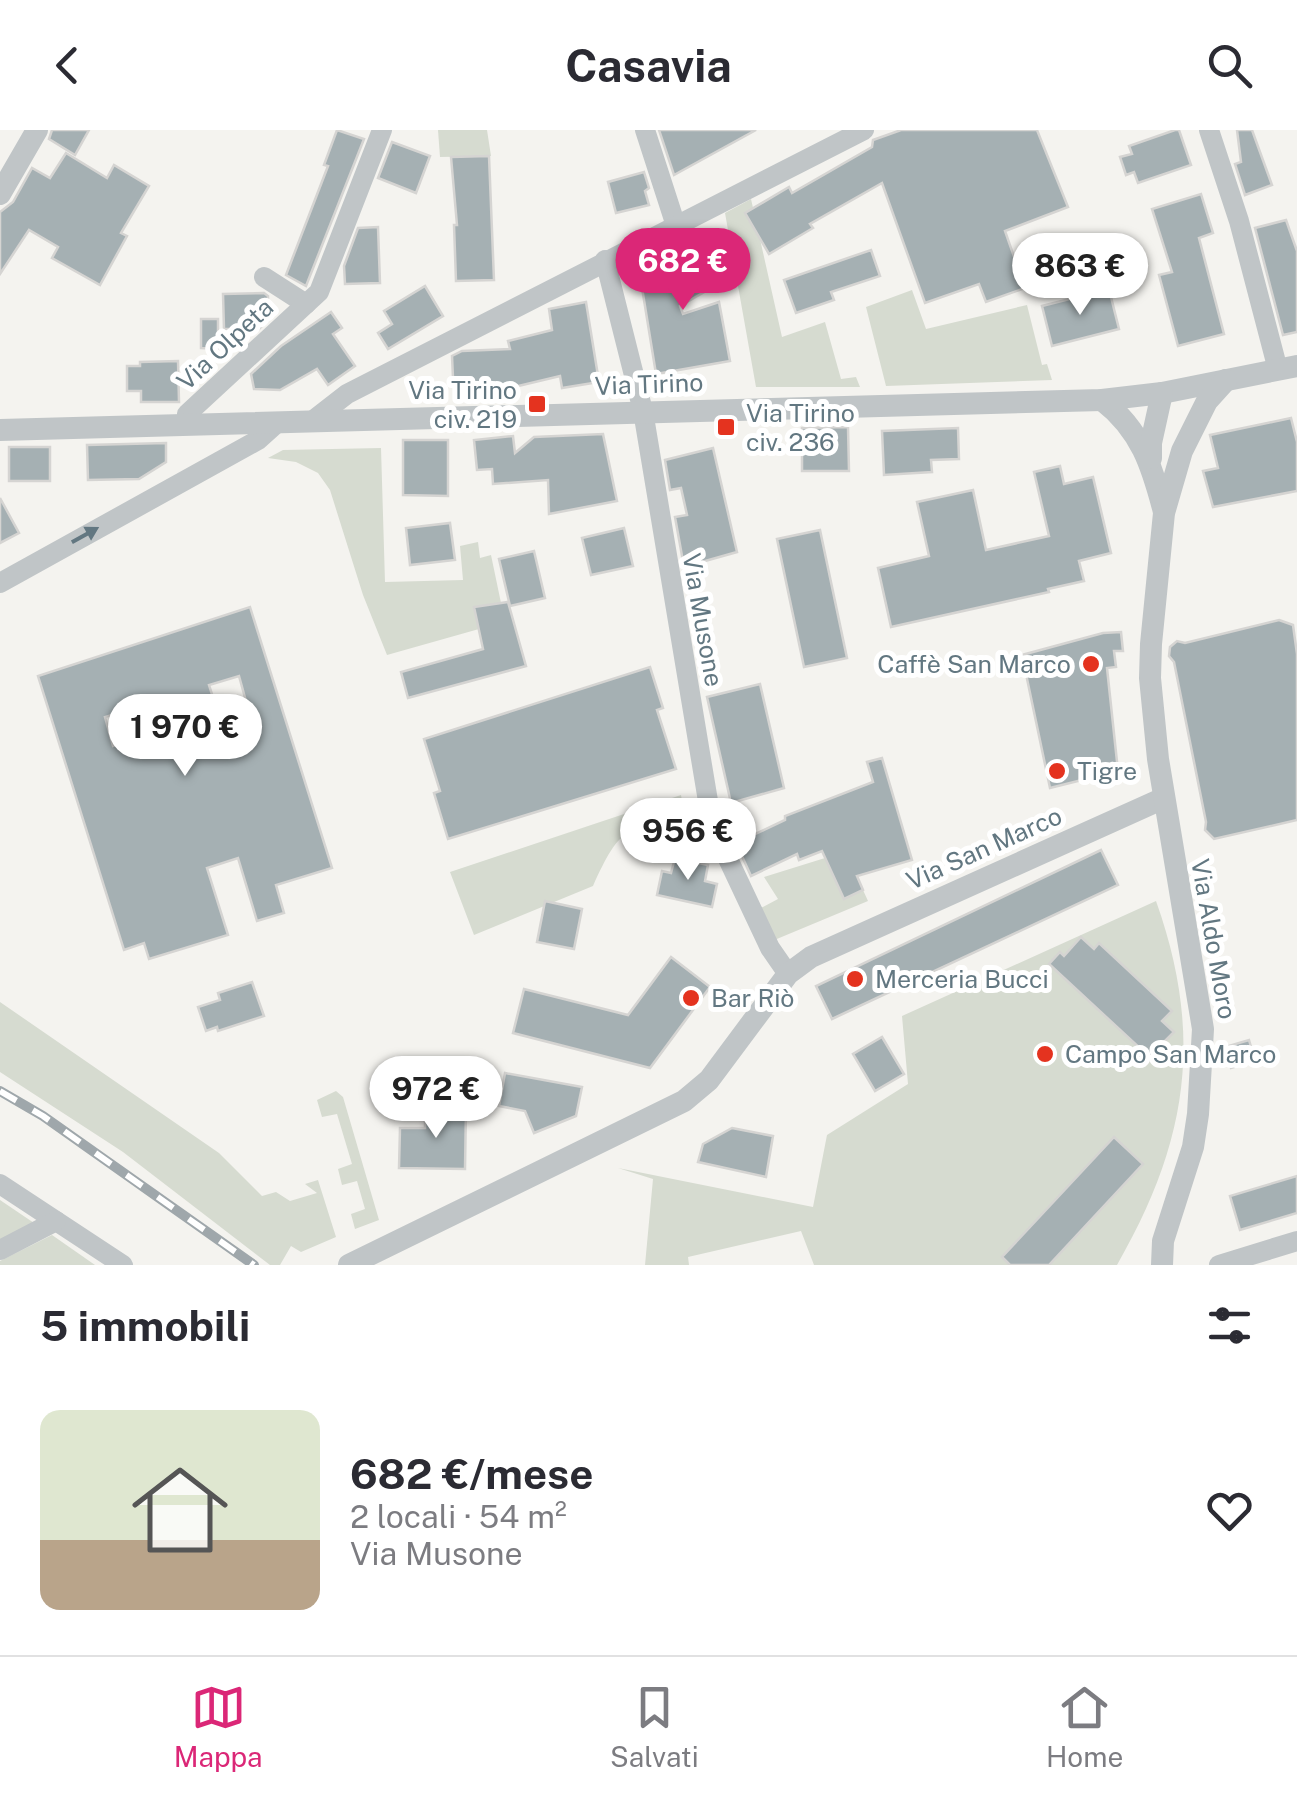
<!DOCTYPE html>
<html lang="it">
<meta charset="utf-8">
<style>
:root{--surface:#fff;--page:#f7f7f7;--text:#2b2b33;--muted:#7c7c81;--line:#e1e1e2;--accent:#db2777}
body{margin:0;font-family:"Public Sans",sans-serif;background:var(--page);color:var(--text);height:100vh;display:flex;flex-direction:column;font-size:38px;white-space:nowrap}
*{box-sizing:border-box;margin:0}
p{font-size:32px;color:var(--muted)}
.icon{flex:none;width:55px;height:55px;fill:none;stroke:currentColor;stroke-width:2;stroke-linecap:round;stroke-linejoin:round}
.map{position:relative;height:1135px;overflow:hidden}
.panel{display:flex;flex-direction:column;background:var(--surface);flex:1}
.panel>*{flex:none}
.price{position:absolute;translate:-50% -85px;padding:0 22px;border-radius:35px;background:#fff;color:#222;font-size:32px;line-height:65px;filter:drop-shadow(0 2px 5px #0008)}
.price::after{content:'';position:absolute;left:50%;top:60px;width:30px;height:22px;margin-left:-15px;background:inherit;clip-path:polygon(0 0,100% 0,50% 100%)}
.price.on{background:var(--accent);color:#fff}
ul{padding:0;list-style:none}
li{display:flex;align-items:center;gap:30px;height:250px;padding:0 40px}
li span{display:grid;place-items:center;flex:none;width:280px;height:200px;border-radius:20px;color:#555}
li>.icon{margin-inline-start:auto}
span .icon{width:120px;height:120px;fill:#fffc;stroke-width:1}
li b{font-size:42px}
h2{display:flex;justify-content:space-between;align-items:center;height:120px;padding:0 40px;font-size:42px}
header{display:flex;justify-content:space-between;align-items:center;height:130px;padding:0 40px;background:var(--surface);font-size:45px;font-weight:700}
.menu{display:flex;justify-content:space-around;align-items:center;height:140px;border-top:2px solid var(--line);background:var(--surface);font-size:28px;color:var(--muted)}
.menu a{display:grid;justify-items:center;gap:5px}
.menu .on{color:var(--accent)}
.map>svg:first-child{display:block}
.green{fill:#d6dbd0}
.building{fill:#a5b0b3;stroke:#d5d4d2;stroke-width:2.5;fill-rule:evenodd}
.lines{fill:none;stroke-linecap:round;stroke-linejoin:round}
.minor{stroke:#c0c5c7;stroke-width:20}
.tertiary{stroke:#c0c5c7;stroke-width:22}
.rail-casing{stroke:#9fa7ab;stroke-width:10}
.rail{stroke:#fff;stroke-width:6;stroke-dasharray:19;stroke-linecap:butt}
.oneway{fill:#627781}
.poi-dot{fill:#e4331f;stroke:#fff;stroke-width:4}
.labels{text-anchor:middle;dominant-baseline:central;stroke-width:10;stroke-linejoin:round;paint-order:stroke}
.street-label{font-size:25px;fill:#627781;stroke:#fff}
.poi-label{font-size:25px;fill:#627781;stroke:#fff;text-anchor:start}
</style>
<header><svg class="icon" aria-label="back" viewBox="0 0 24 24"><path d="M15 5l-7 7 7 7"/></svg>Casavia<svg class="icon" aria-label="search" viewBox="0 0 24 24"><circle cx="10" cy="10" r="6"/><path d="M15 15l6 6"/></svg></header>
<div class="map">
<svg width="1297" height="1135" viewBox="0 0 1297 1135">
<rect width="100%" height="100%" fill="#f4f3ef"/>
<g class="green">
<path d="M438 0H487L491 26 440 27Z"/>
<path d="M751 69 782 207 825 192 841 249 856 247 860 257H756L725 83Z"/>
<path d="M912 160 926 199 1027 175 1042 235 1047 234 1052 250 886 256 866 177Z"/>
<path d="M381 318 385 452 463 450 460 416 478 412 480 428 491 425 501 473 475 477 479 499 387 525 363 465 330 360 318 343 296 332 268 328 283 320Z"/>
<path d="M681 665 684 683C623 703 621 695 593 756L474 805 450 742Z"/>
<path d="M825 728 844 768 863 760 868 771 772 811 757 780 778 769 764 747Z"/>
<path d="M1156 771C1204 906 1188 1012 1117 1135H814L801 1101 688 1127 689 1135H645L653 1049 618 1038 813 1077 827 1005 908 954 902 886Z"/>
<path d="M0 872 219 1023 262 1066 276 1062 290 1071 317 1063 305 1054 318 1050 336 1107 301 1122 291 1116 280 1135H270L123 1022 0 942Z"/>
<path d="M336 961 343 967 379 1090 355 1099 351 1084 365 1079 357 1051 342 1055 338 1039 352 1034 337 984 322 987 317 970Z"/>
<path d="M0 1070 34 1093 0 1111Z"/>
<path d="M52 1105 95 1135H0V1131Z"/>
</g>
<g class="building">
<path d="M52 0H89L75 25 49 9Z"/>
<path d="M337 0 364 9 306 156 286 145 328 36 324 35Z"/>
<path d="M659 0H756L674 45Z"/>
<path d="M901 0H1037L1068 77 1005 101 1025 158 986 172 979 154 925 173 882 53 810 94 813 98 769 124 745 83 789 57 792 63 872 17 873 10Z"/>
<path d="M1175 0H1179L1191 35 1138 53 1134 42 1126 45 1120 27 1132 24 1129 16Z"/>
<path d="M1237 0H1252L1272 55 1245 65 1235 34 1241 32Z"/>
<path d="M392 12 430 26 416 63 378 48Z"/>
<path d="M66 23 107 48 114 35 149 56 121 103 127 106 100 155 52 128 58 117 29 100 0 144V82L13 72 32 38 50 48Z"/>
<path d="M489 26 494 150 456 151 454 95H457L451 27Z"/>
<path d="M644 42 649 58 645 61 649 75 616 83 608 52Z"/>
<path d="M1201 64 1213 103 1199 108 1224 204 1178 216 1159 145 1172 142 1152 79Z"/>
<path d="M1286 90 1297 121V202L1283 205 1255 98Z"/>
<path d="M378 97 380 153 345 154 344 136 358 98Z"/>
<path d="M871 120 880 146 831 162 834 170 796 183 784 150Z"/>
<path d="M712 121 718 154 680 176 683 184 719 172 730 231 656 244 638 133Z"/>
<path d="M425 156 443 186 388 219 378 203 392 194 384 181Z"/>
<path d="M1109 159 1119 199 1052 216 1042 176Z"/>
<path d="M264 163 268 166V190L259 199H224L223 164Z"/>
<path d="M586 172 599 252 562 258 560 246 510 258 469 260 468 248H453L452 226 462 221 510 219 508 211 552 200 549 179Z"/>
<path d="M331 182 342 198 333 204 355 236 328 255 317 239 280 260 254 259 251 244 281 216Z"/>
<path d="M201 189H218V219L201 218Z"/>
<path d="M178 231 179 272H141V261H127V236H140V232Z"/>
<path d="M1291 288 1297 312V361L1213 377 1203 341 1218 338 1210 305Z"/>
<path d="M848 297 849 341H802V298Z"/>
<path d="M958 298 959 329 931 330 932 342 884 345 882 301Z"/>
<path d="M603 304 617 371 549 384 548 350 493 354 492 339 477 340 474 310 513 306 515 323 534 307Z"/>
<path d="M403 310H448V366L403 365Z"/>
<path d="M166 313V332L139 349 88 350 87 315Z"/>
<rect x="9" y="317" width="41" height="34"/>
<path d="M713 318 737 422 684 437 675 387 687 385 681 358 670 360 665 330Z"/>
<path d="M1060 336 1064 354 1093 347 1111 423 1079 431 1084 451 1048 459 1049 462 891 497 878 438 929 426 917 372 973 360 986 420 1049 406 1034 342Z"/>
<path d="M0 368 19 403 0 413Z"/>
<path d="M450 393 455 430 410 435 406 398Z"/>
<path d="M624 398 633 436 591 445 582 408Z"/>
<path d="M820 400 847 528 804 537 777 409Z"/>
<path d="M534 421 545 468 510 476 499 429Z"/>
<path d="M508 472 526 536 408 568 401 542 483 519 474 477Z"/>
<path d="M250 477 332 738 276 755 284 783 257 791 238 728 207 738 228 805 149 829 144 813 124 820 38 546ZM239 546 247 575 218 583 209 555ZM135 578 144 607 113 616 105 587Z"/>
<path d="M1279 490 1293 495 1297 524V690L1214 709 1205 700 1206 692 1174 532 1169 526 1170 517 1177 511 1185 513Z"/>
<path d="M1121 502 1123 521H1114L1116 537 1107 538 1118 641 1050 658 1022 525 1103 503Z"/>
<path d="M650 537 663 578 657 580 676 639 448 709 434 663 440 661 424 609Z"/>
<path d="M760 554 784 658 731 673 707 567Z"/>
<path d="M882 628 912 730 857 746 863 760 844 769 822 721 799 730 797 724 751 746 736 713 785 690V686L873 652 867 632Z"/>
<path d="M1101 720 1118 755 832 889 816 856Z"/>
<path d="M675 728 708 735 705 751 717 754 712 777 657 765 662 741 671 743Z"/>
<path d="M545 771 582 779 574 819 537 812Z"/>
<path d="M1081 807 1094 819 1099 813 1172 881 1162 891 1174 902 1160 916 1168 923 1158 935 1049 834 1060 822 1064 826Z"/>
<path d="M671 827 710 857 650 938 513 903 524 859 628 885Z"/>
<path d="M252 852 264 886 218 901 217 897 206 901 198 877 220 870 218 863Z"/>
<path d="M882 907 904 944 875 961 853 924Z"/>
<path d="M1249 910 1255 931 1231 938 1225 917Z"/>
<path d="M505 943 582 957 576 986 534 1003 525 981 499 976Z"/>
<path d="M425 977 466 978 465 1039 399 1038 400 998H425Z"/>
<path d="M732 998 773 1006 766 1047 698 1032 703 1014Z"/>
<path d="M1114 1007 1143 1034 1049 1135H1010L1002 1127Z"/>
<path d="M1297 1046V1083L1240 1100 1230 1066Z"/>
</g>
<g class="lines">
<g class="minor">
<path d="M645 0 676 96"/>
<path d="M1209 0 1239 91 1278 240"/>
<path d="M605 130 643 281 712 695 770 818 788 844"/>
<path d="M264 147 306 174"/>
<path d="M311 292 347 264 864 0"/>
<path d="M186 295 187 284 319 162 382 0"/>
<path d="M0 453 258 310 278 292"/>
<path d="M0 1054 123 1135"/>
<path d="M0 1120 56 1091"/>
<path d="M1219 1135 1297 1111"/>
</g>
<g class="tertiary">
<path d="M0 64 37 0"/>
<path d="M1102 270C1141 300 1152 336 1164 382"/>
<path d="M0 300 1102 270 1162 263 1297 236"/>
<path d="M1151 328V313L1162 263"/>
<path d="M349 1135 684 971 709 950 788 844 811 827 1164 668"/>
<path d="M1162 1135 1163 1111 1193 1017 1198 984 1203 899 1158 629 1150 548 1151 514 1164 383 1182 321 1207 271 1226 250"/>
</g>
<g class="rail-casing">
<path id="rail" d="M0 961 43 986 254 1135"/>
</g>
<use href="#rail" class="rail"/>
</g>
<defs><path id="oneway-solid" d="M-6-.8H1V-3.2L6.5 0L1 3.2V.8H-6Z" transform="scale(2.5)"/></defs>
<use class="oneway" href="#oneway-solid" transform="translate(85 405) rotate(-29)"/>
<g class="poi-dot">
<rect x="527" y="264" width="20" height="20" rx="5"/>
<rect x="716" y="287" width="20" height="20" rx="5"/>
<circle cx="1091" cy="534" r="10"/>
<circle cx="1057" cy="641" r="10"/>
<circle cx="855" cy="849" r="10"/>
<circle cx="691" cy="868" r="10"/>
<circle cx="1045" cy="924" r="10"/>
</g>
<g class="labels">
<g class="street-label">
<text transform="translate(225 214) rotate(-43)">Via Olpeta</text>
<text transform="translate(649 254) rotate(-2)">Via Tirino</text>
<text transform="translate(703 490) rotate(80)">Via Musone</text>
<text transform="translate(984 718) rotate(-24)">Via San Marco</text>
<text transform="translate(1214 809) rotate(80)">Via Aldo Moro</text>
</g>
<g class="poi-label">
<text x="517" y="260" text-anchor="end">Via Tirino<tspan x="517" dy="29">civ. 219</tspan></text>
<text x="746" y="283">Via Tirino<tspan x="746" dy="29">civ. 236</tspan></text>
<text x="1071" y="534" text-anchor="end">Caffè San Marco</text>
<text x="1077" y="641">Tigre</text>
<text x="875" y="849">Merceria Bucci</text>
<text x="711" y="868">Bar Riò</text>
<text x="1065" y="924">Campo San Marco</text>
</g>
</g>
</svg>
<b class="price on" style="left:683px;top:183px">682 €</b>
<b class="price" style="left:1080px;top:188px">863 €</b>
<b class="price" style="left:185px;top:649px">1 970 €</b>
<b class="price" style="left:688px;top:753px">956 €</b>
<b class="price" style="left:436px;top:1011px">972 €</b>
</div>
<section class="panel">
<h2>5 immobili<svg class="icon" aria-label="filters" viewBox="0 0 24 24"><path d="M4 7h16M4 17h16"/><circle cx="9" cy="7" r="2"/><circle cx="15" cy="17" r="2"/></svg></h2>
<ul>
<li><span style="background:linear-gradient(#dfe7d0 65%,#b9a48a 0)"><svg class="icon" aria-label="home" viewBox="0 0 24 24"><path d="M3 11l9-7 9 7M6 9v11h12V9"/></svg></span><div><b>682 €/mese</b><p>2 locali · 54 m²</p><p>Via Musone</p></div><svg class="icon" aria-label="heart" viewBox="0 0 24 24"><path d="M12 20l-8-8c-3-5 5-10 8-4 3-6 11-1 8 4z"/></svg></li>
</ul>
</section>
<nav class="menu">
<a class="on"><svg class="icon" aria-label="map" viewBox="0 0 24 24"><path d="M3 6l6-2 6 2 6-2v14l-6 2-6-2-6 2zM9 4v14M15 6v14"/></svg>Mappa</a>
<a><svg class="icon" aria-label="saved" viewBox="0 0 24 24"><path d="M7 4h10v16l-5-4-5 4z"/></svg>Salvati</a>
<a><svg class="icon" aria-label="home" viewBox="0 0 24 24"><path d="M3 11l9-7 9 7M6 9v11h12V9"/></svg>Home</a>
</nav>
